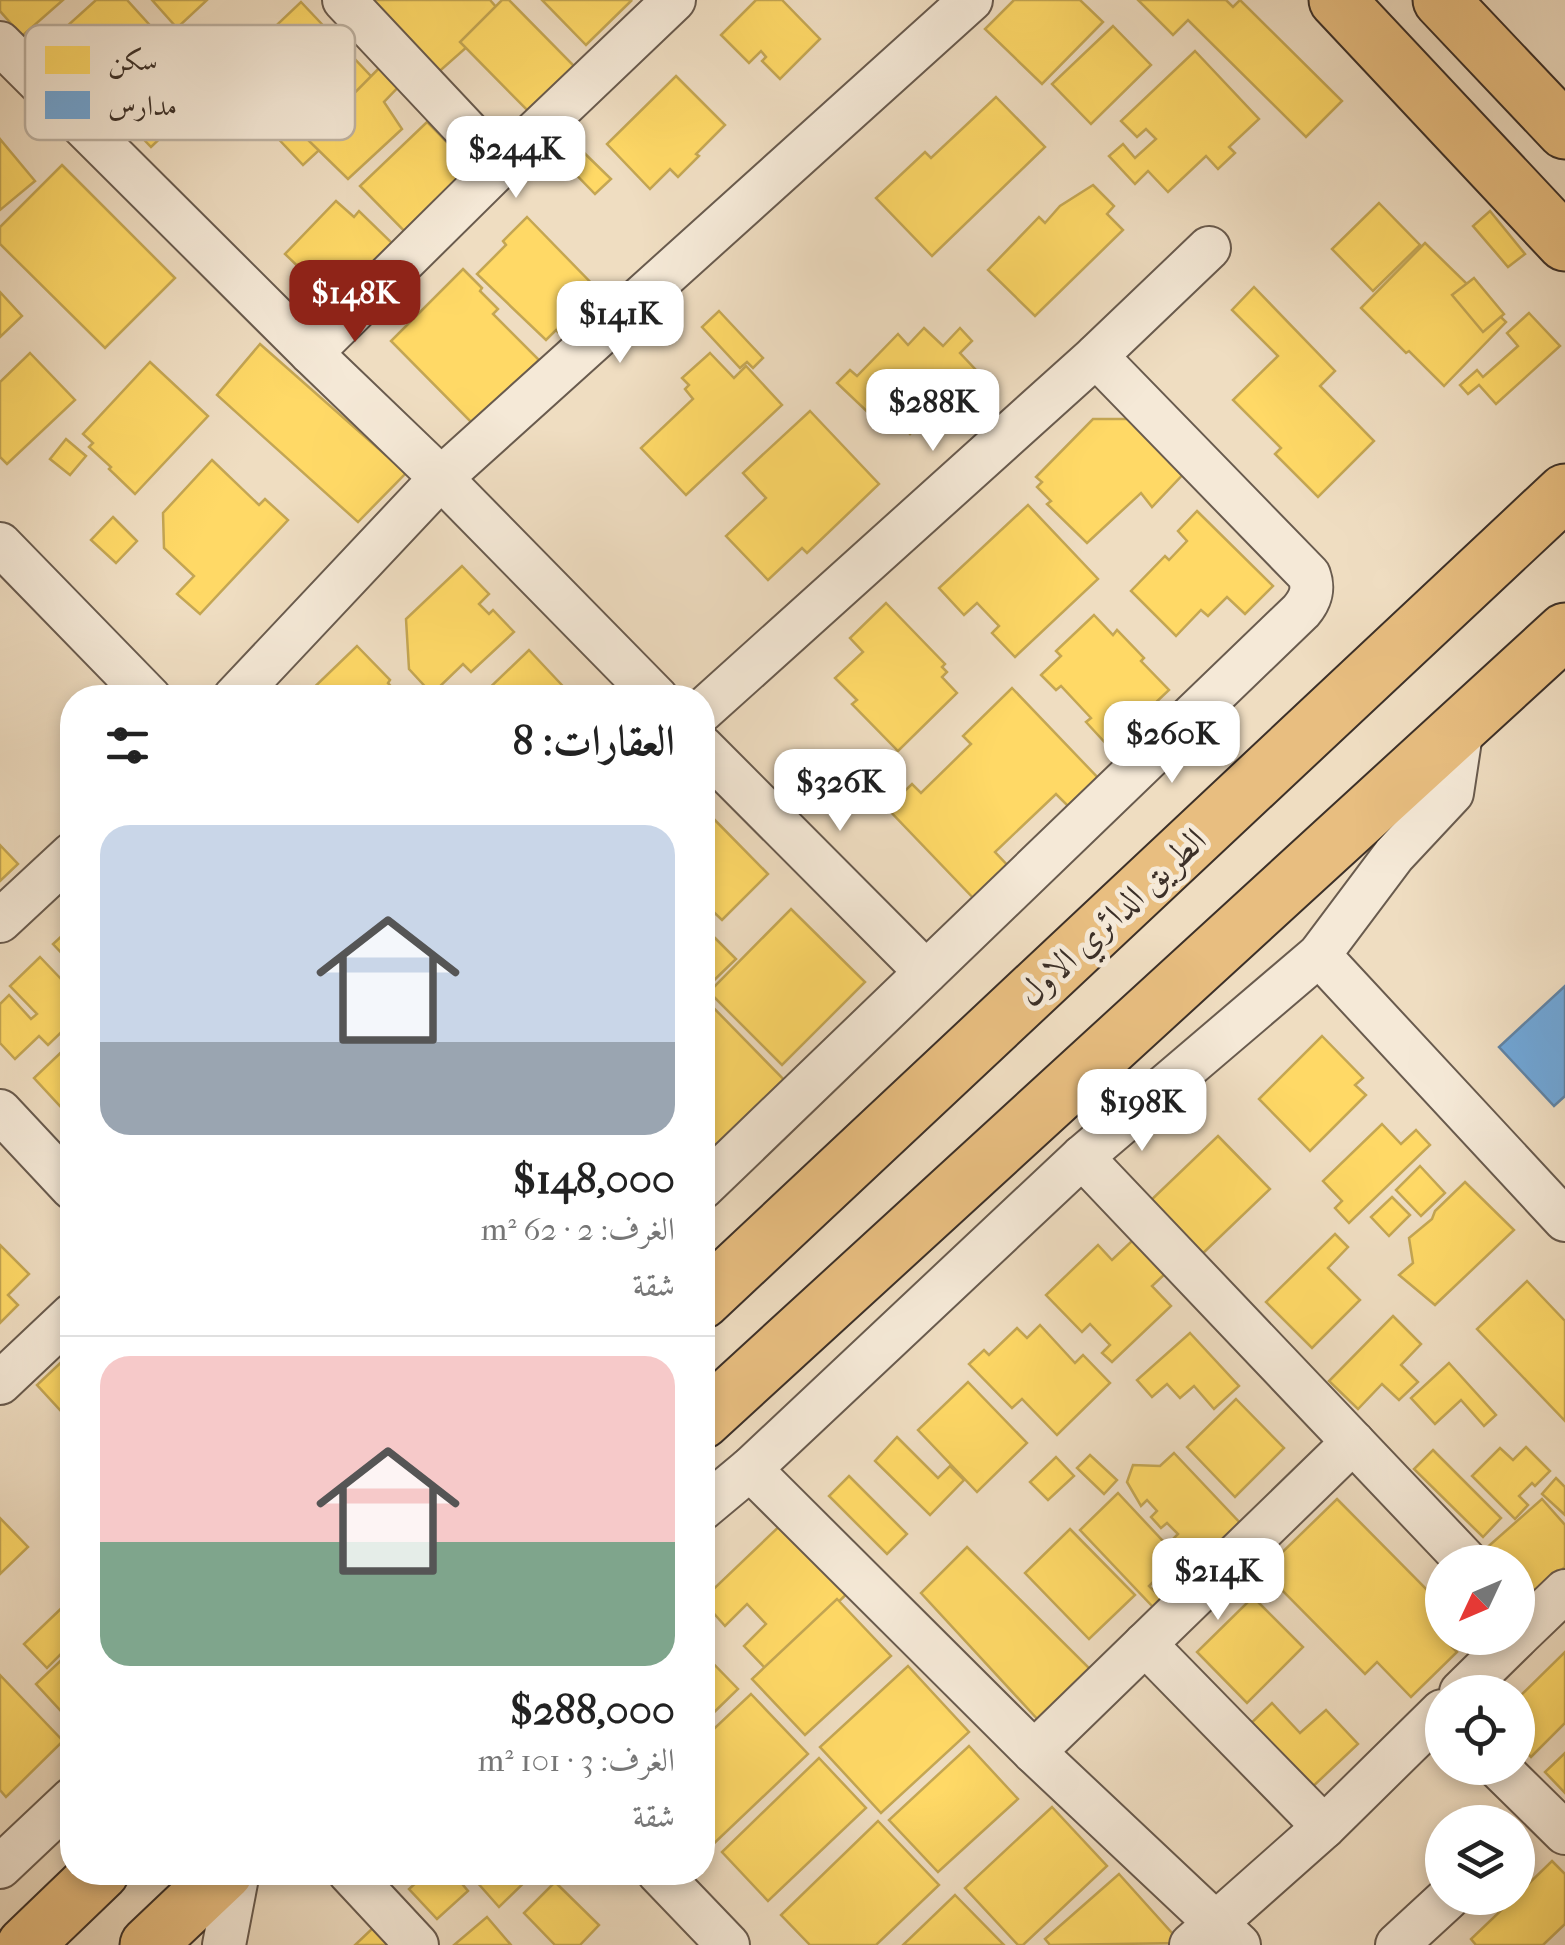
<!DOCTYPE html>
<html lang="ar">
<meta charset="utf-8">
<style>
:root{--surface:#fff;--page:#f2f2f2;--text:#222;--muted:#767676;--line:#e0e0e0;--accent:#8f2418}
body{margin:0;font-family:"IM FELL French Canon",Amiri,serif;background:var(--page);color:var(--text);direction:rtl;height:100vh;display:flex;flex-direction:column;font-size:38px;white-space:nowrap}
*{box-sizing:border-box;margin:0}
p{font-size:32px;color:var(--muted)}
.icon{flex:none;width:55px;height:55px;fill:none;stroke:currentColor;stroke-width:2;stroke-linecap:round;stroke-linejoin:round}
.map{position:relative;flex:1;overflow:hidden;direction:ltr}
.sheet{position:absolute;left:60px;top:685px;width:655px;height:1200px;display:flex;flex-direction:column;background:var(--surface);border-radius:40px;box-shadow:0 5px 15px #0003;direction:rtl}
.sheet>*{flex:none}
.needle{width:65px;rotate:226deg}
.controls{position:absolute;left:1425px;top:1545px;display:grid;gap:20px}
.controls a{display:grid;place-items:center;width:110px;height:110px;border-radius:50%;background:var(--surface);box-shadow:0 5px 15px #0003;font-size:50px}
.price{position:absolute;translate:-50% -85px;padding:0 22px;border-radius:20px;background:#fff;color:#222;font-size:32px;line-height:65px;filter:drop-shadow(0 2px 5px #0008)}
.price::after{content:'';position:absolute;left:50%;top:60px;width:30px;height:22px;margin-left:-15px;background:inherit;clip-path:polygon(0 0,100% 0,50% 100%)}
.price.on{background:var(--accent);color:#fff}
ul{padding:0;list-style:none}
li{display:grid;align-content:center;gap:20px;height:530px;padding:0 40px}
li+li{border-top:2px solid var(--line)}
li span{display:grid;place-items:center;height:310px;border-radius:30px;color:#555}
li>.icon{margin-inline-start:auto}
span .icon{width:180px;height:180px;fill:#fffc;stroke-width:1}
li b{font-size:42px}
h2{display:flex;justify-content:space-between;align-items:center;height:120px;padding:0 40px;font-size:42px}
.map>svg:first-child{display:block}
.homes{fill:#ffd966;stroke:#c4a653;stroke-width:2.5}
.schools{fill:#6fa8dc;stroke:#6084a6;stroke-width:2.5}
.lines{fill:none;stroke-linecap:round;stroke-linejoin:round}
.street-casing{stroke:#695b4e;stroke-width:46}
.primary-casing{stroke:#3c3028;stroke-width:59}
.street{stroke:#f5e9d7;stroke-width:42}
.primary{stroke:#e8be80;stroke-width:55}
.labels{text-anchor:middle;dominant-baseline:central;stroke-width:10;stroke-linejoin:round;paint-order:stroke}
.street-label{font-size:35px;fill:#3c3028;stroke:#f5e9d7}
.key{fill:#f5e9d7;stroke:#beb2a2;stroke-width:2.5}
.key-label{font-size:28px;fill:#3c3028}
</style>
<div class="map">
<svg width="1565" height="1945" viewBox="0 0 1565 1945">
<rect width="100%" height="100%" fill="#efddc1"/>
<filter id="stains"><feTurbulence type="fractalNoise" baseFrequency=".002" numOctaves="4"/><feColorMatrix values="0 0 0 0 .2 0 0 0 0 .09 0 0 0 0 .02 0 0 0 .5 -.17"/></filter>
<radialGradient id="worn" r=".72"><stop offset=".6" stop-color="#630" stop-opacity="0"/><stop offset="1" stop-color="#630" stop-opacity=".3"/></radialGradient>
<g class="homes">
<path d="M0 0H63L22 36 0 11Z"/>
<path d="M96 0H127L156 32 88 94 45 46Z"/>
<path d="M152 0H207L177 28Z"/>
<path d="M373 0H490L503 15 433 77Z"/>
<path d="M502 0H509L575 67 533 116 460 42Z"/>
<path d="M542 0H629L631 1 586 45Z"/>
<path d="M756 0H782L820 39 780 79 762 61 766 57 761 51 749 63 721 35Z"/>
<path d="M1014 0H1080L1103 22 1042 84 985 29Z"/>
<path d="M1138 0H1226L1233 7 1240 0 1342 101 1306 137 1188 20 1173 35Z"/>
<path d="M301 2 384 90 303 165 221 78Z"/>
<path d="M1113 26 1151 65 1091 124 1052 84Z"/>
<path d="M1195 51 1259 119 1229 147 1235 153 1218 169 1206 156 1168 192 1148 171 1135 184 1109 156 1123 144 1135 158 1156 139 1146 129 1137 137 1121 121Z"/>
<path d="M166 52 206 95 151 147 110 104Z"/>
<path d="M388 59 407 78 384 102 402 129 348 179 308 140Z"/>
<path d="M676 76 725 125 696 154 699 156 678 177 670 169 650 189 607 144Z"/>
<path d="M996 97 1045 147 932 256 876 198 925 152 931 158Z"/>
<path d="M427 122 471 167 411 238 360 186Z"/>
<path d="M0 139 35 181 0 210Z"/>
<path d="M575 144 611 179 595 194 560 158Z"/>
<path d="M62 165 175 278 105 348 0 244V227Z"/>
<path d="M1093 185 1114 206 1107 214 1123 230 1035 316 988 270 1039 217 1045 223 1060 206Z"/>
<path d="M336 201 354 217 359 211 392 243 360 284 354 278 336 297 316 278 313 281 285 254Z"/>
<path d="M1379 203 1420 245 1373 291 1332 249Z"/>
<path d="M1490 211 1525 254 1508 267 1473 226Z"/>
<path d="M527 217 599 291 558 332 556 330 546 340 477 274 506 245 503 241Z"/>
<path d="M1425 243 1506 322 1444 386 1409 351 1406 353 1361 308Z"/>
<path d="M463 269 482 288 480 291 498 309 493 314 539 360 473 424 391 341Z"/>
<path d="M1474 278 1504 314 1483 332 1452 295Z"/>
<path d="M1254 287 1335 371 1320 386 1374 441 1318 497 1275 454 1281 448 1233 400 1278 356 1232 310Z"/>
<path d="M0 292 22 316 0 337Z"/>
<path d="M719 311 763 358 753 368 747 362 740 368 702 327Z"/>
<path d="M1529 313 1560 346 1496 404 1479 385 1468 394 1460 385 1477 370 1483 377 1518 346 1507 333Z"/>
<path d="M924 328 943 346 960 328 972 341 960 353 975 369 910 434 886 410 876 420 837 383 850 370 857 376 898 334 908 345Z"/>
<path d="M260 344 406 473 358 522 217 395Z"/>
<path d="M30 353 75 400 7 464 0 457V382Z"/>
<path d="M710 353 734 378 746 366 782 405 686 495 641 448 693 399 685 389 689 385 682 378Z"/>
<path d="M150 362 208 416 135 494 109 469 111 467 89 447 93 443 83 434Z"/>
<path d="M810 411 879 484 807 553 802 548 768 580 726 536 766 498 743 473Z"/>
<path d="M1093 419H1138L1189 468 1152 507 1141 493 1087 543 1047 504 1051 501 1037 487 1042 482 1036 477Z"/>
<path d="M66 439 86 456 70 475 50 459Z"/>
<path d="M212 460 259 505 265 499 288 520 200 614 177 594 194 576 164 548 163 513Z"/>
<path d="M1028 505 1098 579 1015 657 992 633 999 626 977 603 964 615 939 588Z"/>
<path d="M1197 511 1273 586 1245 614 1227 597 1208 616 1201 610 1176 636 1131 591 1165 556 1169 560 1187 541 1178 531Z"/>
<path d="M113 517 137 541 116 563 91 540Z"/>
<path d="M462 566 489 594 479 604 489 614 493 610 514 632 471 672 463 664 432 694 409 669 406 619Z"/>
<path d="M886 603 945 664 942 667 947 672 942 677 957 693 898 751 852 704 857 700 835 678 863 652 850 638Z"/>
<path d="M1094 615 1113 635 1117 630 1144 658 1141 661 1169 690 1109 747 1086 722 1091 718 1061 686 1056 690 1041 675 1061 656 1056 651Z"/>
<path d="M357 646 390 680 388 683 402 698H303Z"/>
<path d="M529 650 574 698H479Z"/>
<path d="M1012 688 1102 782 1073 811 1056 794 995 852 1012 870 978 903 887 808 912 784 921 793 971 744 963 736Z"/>
<path d="M704 809 768 874 722 920 702 901Z"/>
<path d="M0 845 18 864 0 881Z"/>
<path d="M791 909 865 982 782 1065 709 992Z"/>
<path d="M66 932 72 939V964L53 944Z"/>
<path d="M715 938 736 959 706 988 702 985V947L705 949Z"/>
<path d="M40 957 63 981 72 972V1022L48 1045 39 1036 15 1059 0 1043V1004L9 995 31 1019 37 1014 10 986Z"/>
<path d="M702 996 790 1086 719 1154 702 1137Z"/>
<path d="M1322 1036 1363 1078 1355 1085 1366 1095 1310 1151 1259 1099Z"/>
<path d="M72 1042V1119L34 1078Z"/>
<path d="M1382 1124 1401 1144 1416 1130 1430 1145 1349 1223 1335 1208 1342 1201 1323 1181Z"/>
<path d="M1218 1136 1270 1189 1198 1258 1147 1204Z"/>
<path d="M1420 1166 1445 1193 1421 1216 1396 1190Z"/>
<path d="M1465 1182 1514 1230 1435 1305 1399 1275 1413 1263 1409 1238 1432 1219 1435 1211Z"/>
<path d="M1392 1197 1410 1215 1389 1236 1371 1217Z"/>
<path d="M1335 1234 1348 1247 1328 1268 1360 1300 1312 1348 1266 1302Z"/>
<path d="M1133 1240 1166 1273 1152 1286 1171 1306 1112 1362 1102 1353 1110 1345 1090 1324 1082 1332 1046 1295 1098 1245 1112 1260Z"/>
<path d="M0 1245 29 1274 8 1295 18 1305 0 1323Z"/>
<path d="M1527 1281 1565 1321V1421L1477 1329Z"/>
<path d="M1393 1316 1421 1344 1401 1365 1418 1382 1399 1400 1382 1384 1358 1409 1329 1381Z"/>
<path d="M1040 1325 1075 1363 1083 1355 1110 1383 1057 1435 1022 1399 1012 1408 969 1364 984 1350 989 1355 1017 1328 1027 1338Z"/>
<path d="M1190 1333 1239 1386 1214 1409 1194 1386 1180 1398 1167 1384 1152 1397 1137 1380Z"/>
<path d="M72 1352V1423L37 1385Z"/>
<path d="M1449 1363 1496 1415 1484 1426 1461 1400 1435 1424 1411 1398Z"/>
<path d="M968 1382 1027 1443 977 1492 918 1430Z"/>
<path d="M1236 1399 1284 1448 1235 1497 1187 1447Z"/>
<path d="M897 1437 938 1478 950 1466 964 1480 930 1515 875 1461Z"/>
<path d="M1526 1447 1550 1471 1535 1486 1532 1483 1519 1496 1528 1505 1515 1519 1472 1476 1500 1448 1513 1460Z"/>
<path d="M1433 1450 1501 1518 1483 1537 1414 1469Z"/>
<path d="M1174 1453 1242 1525 1200 1566 1173 1539 1178 1534 1167 1523 1161 1528 1151 1517 1157 1511 1147 1500 1141 1506 1127 1482 1133 1465 1160 1466Z"/>
<path d="M1090 1455 1117 1480 1104 1494 1077 1468Z"/>
<path d="M1056 1457 1074 1476 1048 1500 1030 1482Z"/>
<path d="M849 1476 907 1534 887 1554 829 1496Z"/>
<path d="M1556 1478 1565 1487V1515L1542 1494Z"/>
<path d="M1118 1493 1191 1571 1181 1581 1168 1567 1149 1586 1162 1599 1153 1607 1080 1530Z"/>
<path d="M1337 1499 1442 1605V1625L1436 1631 1457 1652 1411 1697 1377 1662 1365 1674 1263 1571Z"/>
<path d="M1542 1499 1565 1525V1567L1536 1592 1518 1573V1562H1476L1474 1559Z"/>
<path d="M0 1518 28 1547 0 1574Z"/>
<path d="M787 1519 853 1588 767 1670 744 1646 766 1624 747 1604 725 1626 702 1600Z"/>
<path d="M1070 1529 1135 1595 1089 1639 1025 1573Z"/>
<path d="M967 1547 1092 1671 1041 1723 921 1593Z"/>
<path d="M1253 1597 1303 1647 1247 1703 1197 1652Z"/>
<path d="M837 1599 891 1656 805 1735 752 1679Z"/>
<path d="M69 1601 72 1605V1643L47 1668 24 1644Z"/>
<path d="M72 1650V1723L36 1684Z"/>
<path d="M702 1652 738 1689 702 1724Z"/>
<path d="M1565 1652V1723L1531 1757 1518 1744V1698Z"/>
<path d="M908 1666 969 1732 881 1813 820 1747Z"/>
<path d="M0 1675 63 1741 6 1797 0 1790Z"/>
<path d="M751 1694 808 1754 706 1851 702 1847V1740Z"/>
<path d="M1272 1703 1300 1733 1326 1710 1358 1744 1307 1792 1246 1728Z"/>
<path d="M969 1746 1018 1799 938 1872 889 1820Z"/>
<path d="M1565 1753V1793L1545 1772Z"/>
<path d="M819 1758 866 1808 768 1901 722 1852Z"/>
<path d="M1052 1807 1107 1866 1023 1945H1018L965 1888Z"/>
<path d="M878 1821 939 1885 876 1945H810L781 1915Z"/>
<path d="M1552 1861 1565 1874V1924L1543 1945H1476L1471 1939 1514 1898H1518V1894Z"/>
<path d="M428 1872H452L468 1891 437 1919 409 1889Z"/>
<path d="M468 1872H535L499 1907Z"/>
<path d="M1119 1874 1181 1943 1050 1945 1045 1939Z"/>
<path d="M555 1882 599 1925 580 1945H555L524 1913Z"/>
<path d="M955 1895 1004 1945H903Z"/>
<path d="M487 1917 511 1945H454Z"/>
<path d="M375 1926 393 1945H355Z"/>
</g>
<path class="schools" d="M1565 986V1096L1554 1106 1499 1047Z"/>
<g class="lines">
<g class="street-casing">
<g id="street">
<path d="M344 0 500 166"/>
<path d="M0 43 311 353 441 478 657 698"/>
<path d="M311 353 500 166 674 0"/>
<path d="M0 544 150 698"/>
<path d="M234 698 441 478 971 0"/>
<path d="M702 711 1096 356 1209 248"/>
<path d="M702 747 926 972"/>
<path d="M0 921 72 854"/>
<path d="M1319 955 1565 1220"/>
<path d="M0 1111 72 1188"/>
<path d="M1082 1157 1467 1562"/>
<path d="M702 1188 1301 611C1311 599 1314 589 1309 575L1096 356"/>
<path d="M0 1383 72 1315"/>
<path d="M750 1469 1034 1752 1239 1945"/>
<path d="M702 1509 750 1469 1082 1157 1319 955 1394 855 1452 793 1462 727"/>
<path d="M1518 1636 1565 1591"/>
<path d="M1145 1644 1324 1827"/>
<path d="M1461 1692 1516 1638"/>
<path d="M1034 1752 1353 1442"/>
<path d="M1499 1768 1565 1833"/>
<path d="M0 1867 72 1799"/>
<path d="M349 1872 417 1945"/>
<path d="M658 1872 728 1945"/>
<path d="M224 1945 238 1872"/>
<path d="M1191 1945 1324 1827 1442 1711"/>
<path d="M1397 1945 1448 1898"/>
</g>
</g>
<g class="primary-casing">
<g id="primary">
<path d="M1337 0 1565 243"/>
<path d="M1441 0 1565 131"/>
<path d="M702 1301 1565 492"/>
<path d="M702 1421 1565 631"/>
<path d="M25 1945 101 1872"/>
<path d="M148 1945 225 1872"/>
</g>
</g>
<use href="#street" class="street"/>
<use href="#primary" class="primary"/>
</g>
<g class="labels">
<g class="street-label">
<text transform="translate(1112 917) rotate(-43)">الطريق الدائري الاول</text>
</g>
</g>
<rect x="25" y="25" width="330" height="115" rx="15" class="key"/>
<rect x="45" y="46" width="45" height="28" fill="#ffd966"/>
<rect x="45" y="91" width="45" height="28" fill="#6fa8dc"/>
<g class="key-label">
<text x="108" y="70">سكن</text>
<text x="108" y="115">مدارس</text>
</g>
<rect width="100%" height="100%" filter="url(#stains)"/>
<rect width="100%" height="100%" fill="url(#worn)"/>
</svg>
<div class="controls">
<a><svg class="needle" viewBox="-14 -14 28 28"><path d="M0-13l5 13h-10z" fill="#e53935"/><path d="M0 13l5-13h-10z" fill="#767676"/></svg></a>
<a><svg class="icon" aria-label="locate" viewBox="0 0 24 24"><circle cx="12" cy="12" r="6"/><path d="M12 2v4M12 18v4M2 12h4M18 12h4"/></svg></a>
<a><svg class="icon" aria-label="layers" viewBox="0 0 24 24"><path d="M12 4l9 5-9 5-9-5zM3 14l9 5 9-5"/></svg></a>
</div>
<b class="price" style="left:516px;top:201px">$244K</b>
<b class="price on" style="left:355px;top:345px">$148K</b>
<b class="price" style="left:620px;top:366px">$141K</b>
<b class="price" style="left:933px;top:454px">$288K</b>
<b class="price" style="left:1172px;top:786px">$260K</b>
<b class="price" style="left:840px;top:834px">$326K</b>
<b class="price" style="left:1142px;top:1154px">$198K</b>
<b class="price" style="left:1218px;top:1623px">$214K</b>
<section class="sheet">
<h2>العقارات: 8<svg class="icon" aria-label="filters" viewBox="0 0 24 24"><path d="M4 7h16M4 17h16"/><circle cx="9" cy="7" r="2"/><circle cx="15" cy="17" r="2"/></svg></h2>
<ul>
<li><span style="background:linear-gradient(#c9d6e8 70%,#9aa5b1 0)"><svg class="icon" aria-label="home" viewBox="0 0 24 24"><path d="M3 11l9-7 9 7M6 9v11h12V9"/></svg></span><div><b>$148,000</b><p>الغرف: 2 · 62 m²</p><p>شقة</p></div></li>
<li><span style="background:linear-gradient(#f6c9c9 60%,#7fa58c 0)"><svg class="icon" aria-label="home" viewBox="0 0 24 24"><path d="M3 11l9-7 9 7M6 9v11h12V9"/></svg></span><div><b>$288,000</b><p>الغرف: 3 · 101 m²</p><p>شقة</p></div></li>
</ul>
</section>
</div>
